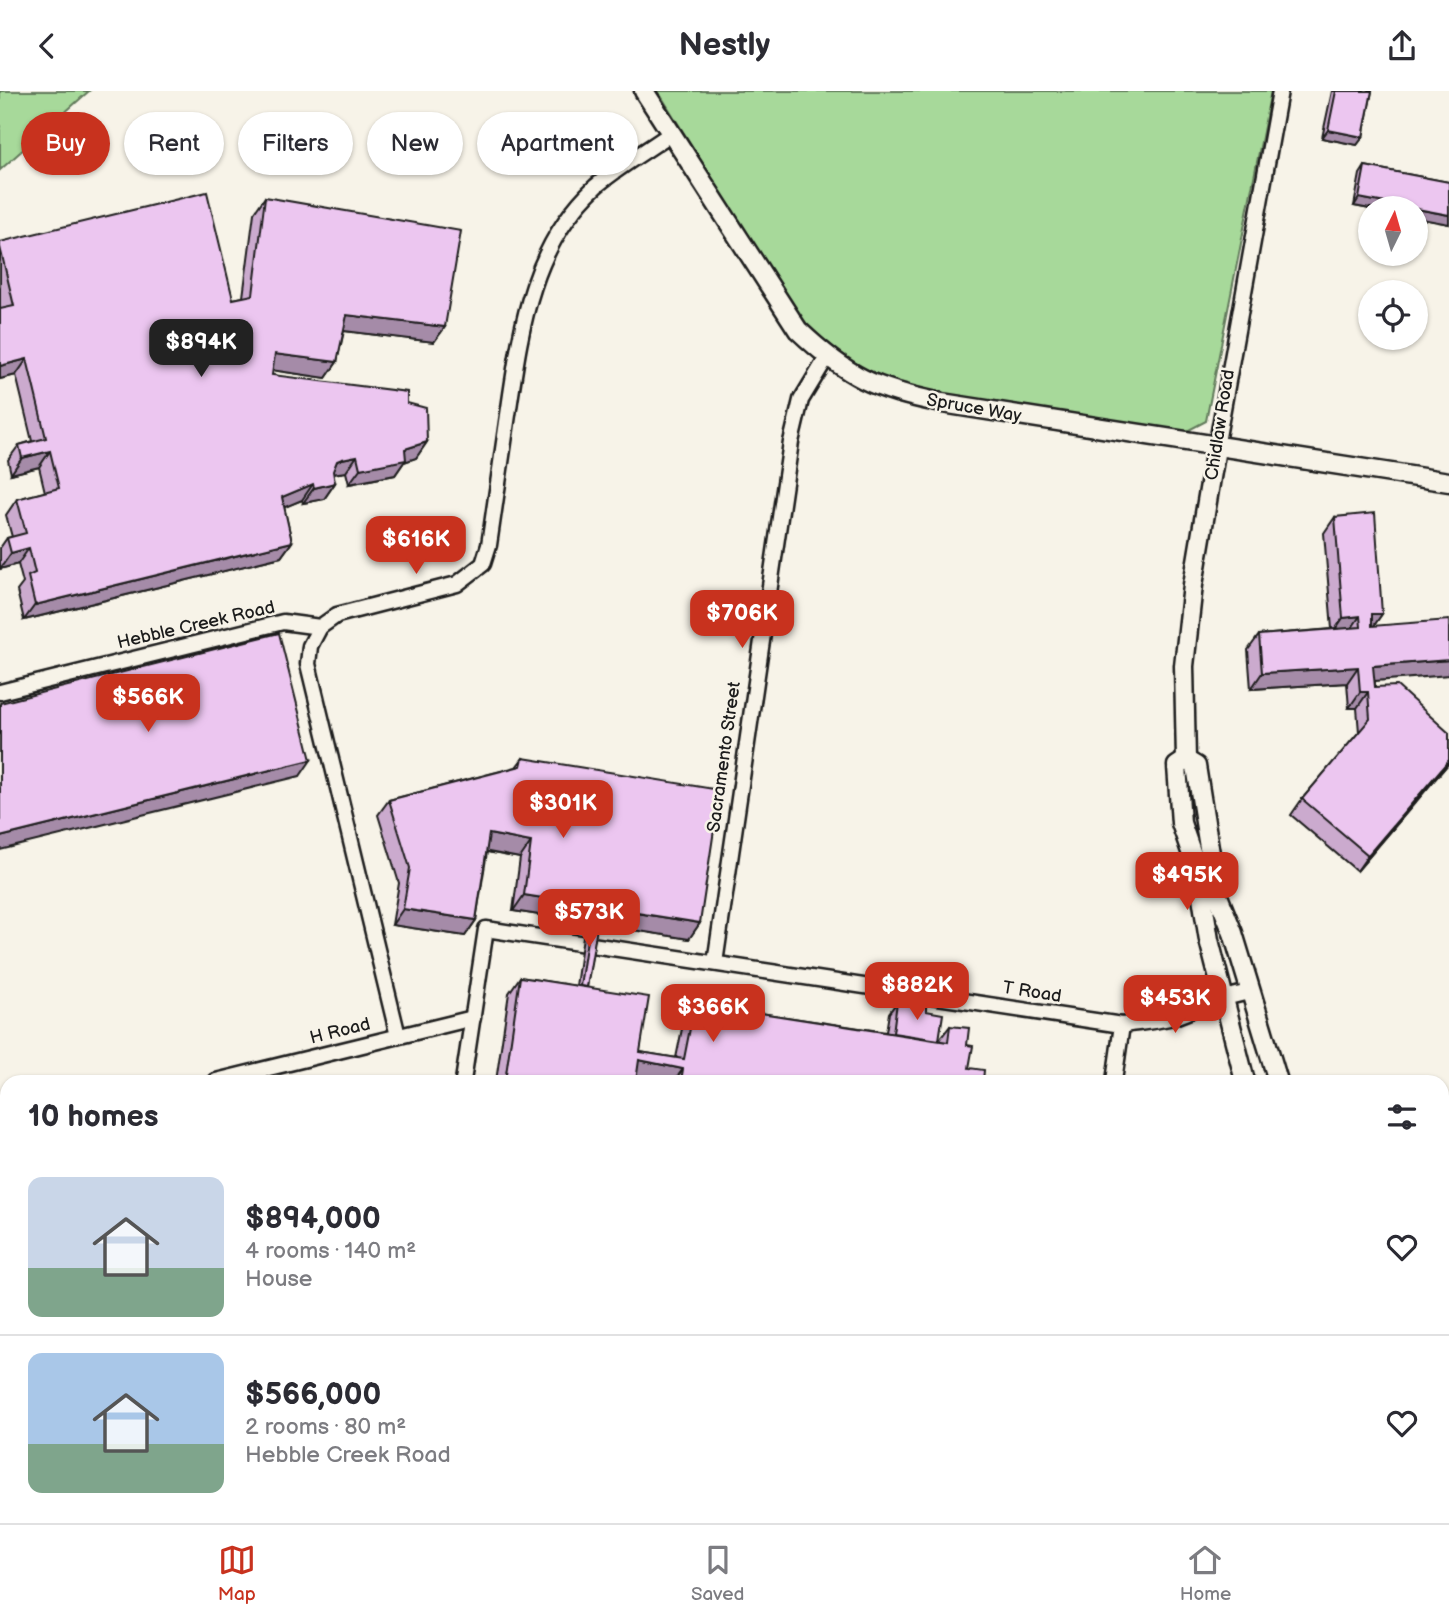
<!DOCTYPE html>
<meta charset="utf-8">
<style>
:root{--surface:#fff;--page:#f2f2f3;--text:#2b2b33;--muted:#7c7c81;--line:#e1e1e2;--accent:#c8321e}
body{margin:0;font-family:"Balsamiq Sans",sans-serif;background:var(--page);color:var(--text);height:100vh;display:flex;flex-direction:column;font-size:26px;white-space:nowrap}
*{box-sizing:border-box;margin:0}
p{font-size:23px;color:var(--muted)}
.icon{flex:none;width:38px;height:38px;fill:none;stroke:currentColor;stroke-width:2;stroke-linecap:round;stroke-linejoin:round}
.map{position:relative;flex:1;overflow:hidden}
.details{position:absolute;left:0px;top:984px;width:1449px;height:450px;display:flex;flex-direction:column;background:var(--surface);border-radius:21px 21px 0 0;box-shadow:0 2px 5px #0004}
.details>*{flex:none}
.banner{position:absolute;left:21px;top:21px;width:700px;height:63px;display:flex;gap:14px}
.needle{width:46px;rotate:5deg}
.fabs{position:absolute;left:1358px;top:105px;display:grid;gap:14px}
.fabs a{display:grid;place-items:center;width:70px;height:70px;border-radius:50%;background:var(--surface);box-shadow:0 2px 5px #0004;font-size:35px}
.price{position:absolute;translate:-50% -60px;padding:0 16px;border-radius:14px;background:var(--accent);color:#fff;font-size:23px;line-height:46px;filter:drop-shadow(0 2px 4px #0008)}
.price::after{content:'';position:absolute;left:50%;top:42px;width:21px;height:16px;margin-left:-10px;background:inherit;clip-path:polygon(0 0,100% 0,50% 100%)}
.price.current{background:#222;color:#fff}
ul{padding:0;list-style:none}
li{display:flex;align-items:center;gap:21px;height:175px;padding:0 28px}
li+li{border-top:2px solid var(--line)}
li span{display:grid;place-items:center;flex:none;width:196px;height:140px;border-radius:14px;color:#555}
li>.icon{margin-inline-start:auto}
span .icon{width:84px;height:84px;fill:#fffc;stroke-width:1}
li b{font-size:30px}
h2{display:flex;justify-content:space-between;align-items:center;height:84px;padding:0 28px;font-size:30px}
.tag{padding:0 24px;border-radius:32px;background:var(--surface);box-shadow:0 2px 5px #0004;font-size:24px;line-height:63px}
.tag.current{background:var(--accent);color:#fff}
header{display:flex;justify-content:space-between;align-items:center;height:91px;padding:0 28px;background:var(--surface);font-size:32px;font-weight:800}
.menu{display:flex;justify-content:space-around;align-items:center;height:98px;border-top:2px solid var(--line);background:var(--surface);font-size:19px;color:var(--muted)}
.menu a{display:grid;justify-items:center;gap:4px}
.menu .current{color:var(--accent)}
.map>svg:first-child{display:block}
.green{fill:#a7d99a;stroke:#627a5b;stroke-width:2}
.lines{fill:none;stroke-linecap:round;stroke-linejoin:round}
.minor-casing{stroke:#1c1c1c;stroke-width:19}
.tertiary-casing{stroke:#1c1c1c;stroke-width:23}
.primary-casing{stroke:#1c1c1c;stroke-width:28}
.minor{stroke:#f7f3e8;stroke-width:14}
.tertiary{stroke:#f7f3e8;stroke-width:18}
.primary{stroke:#f7f3e8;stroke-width:23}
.wall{fill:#cbaace;stroke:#1c1c1c;stroke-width:2}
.shaded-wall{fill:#a58ba8;stroke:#1c1c1c;stroke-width:2}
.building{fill:#ecc6f0;stroke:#1c1c1c;stroke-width:2}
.labels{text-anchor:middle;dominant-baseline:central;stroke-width:5;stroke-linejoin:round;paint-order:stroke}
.street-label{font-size:18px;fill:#1c1c1c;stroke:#f7f3e8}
</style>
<header><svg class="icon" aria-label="back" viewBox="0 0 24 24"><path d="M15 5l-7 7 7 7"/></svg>Nestly<svg class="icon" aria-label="share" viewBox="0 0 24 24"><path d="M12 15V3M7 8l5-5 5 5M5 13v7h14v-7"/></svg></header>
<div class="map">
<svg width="1449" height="1432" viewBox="0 0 1449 1432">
<rect width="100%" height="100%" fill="#f7f3e8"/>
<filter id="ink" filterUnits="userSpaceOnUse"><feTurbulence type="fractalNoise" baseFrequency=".0143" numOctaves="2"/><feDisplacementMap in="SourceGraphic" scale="14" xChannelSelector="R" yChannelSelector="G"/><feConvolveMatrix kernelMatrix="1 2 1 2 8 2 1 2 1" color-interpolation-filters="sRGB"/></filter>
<g filter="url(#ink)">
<g class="green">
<path d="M0 0H89L0 79Z"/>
<path d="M658 0H1271L1206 330 1187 340 1175 339 932 302C873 289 831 261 791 216Z"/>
</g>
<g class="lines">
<g class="minor-casing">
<g id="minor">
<path d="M1216 357 1280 0"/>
<path d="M0 601 283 531 320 536"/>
<path d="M715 872 791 351 801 309 827 266"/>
<path d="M1191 915 1249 901"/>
<path d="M398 945 308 573 310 555 320 536 337 524 457 493 483 473 489 454C496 408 502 363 509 317 521 236 532 154 596 95 618 76 646 60 670 43"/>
<path d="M216 990 473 927"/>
<path d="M463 990 486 838 1122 934C1149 930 1176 930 1200 914"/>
<path d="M1114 990 1122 934"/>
<path d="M0 1045 7 1043"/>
</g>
</g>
<g class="tertiary-casing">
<g id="tertiary">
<path d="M644 0 798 239C849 287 874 298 942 312L1449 391"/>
<path d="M1186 669 1196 675 1216 800 1233 842 1278 990"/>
<path d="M1186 669 1177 675 1181 732 1198 781 1209 849 1245 990"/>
<path d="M1186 669 1184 575 1193 494 1216 357"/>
<path d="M1024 1432 1029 1426"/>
</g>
</g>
<g class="primary-casing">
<g id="primary">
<path d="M1442 1301 1449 1294"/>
<path d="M1442 1373 1449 1367"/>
<path d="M1304 1432 1310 1426"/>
<path d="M1381 1432 1387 1426"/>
</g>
</g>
<use href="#minor" class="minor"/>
<use href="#tertiary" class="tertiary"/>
<use href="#primary" class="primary"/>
</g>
<g class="wall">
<path d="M1332 0H1372L1363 46 1357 54 1322 47Z"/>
<path d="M1365 75 1449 91V133L1370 117V118L1354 115 1360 83Z"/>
<path d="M265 106 445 236 434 251 344 240 337 271 326 287 272 279V284L407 312 427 351 416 367 404 371 395 384 349 393 346 381 333 383 335 392 324 408 303 412 302 409 284 416 292 451 281 466 24 529 17 500 23 492 18 473 0 478V457L7 447 12 446 6 424 17 408 45 401 39 376 11 383 8 369 19 354 32 350 16 284 0 288V151L233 208 243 206 254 122Z"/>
<path d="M1335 426 1382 523 1374 534 1375 596 1449 642V672L1357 780 1291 724 1302 708 1359 641 1357 617H1349L1347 592 1251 598 1248 559 1259 544 1332 538 1324 442Z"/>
<path d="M523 667 700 832 689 848 597 833 587 896 640 961 676 967 684 928 695 912 886 941 889 922 897 911 926 920 939 949 950 935 967 954 969 977 983 990H657L637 986 636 990H496L509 902 520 886 576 895 585 831 513 820 520 767 487 761 476 829 465 845 392 834 399 792 378 724 389 709 516 676Z"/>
</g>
<g class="shaded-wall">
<path d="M1328 39 1363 46 1357 54 1322 47Z"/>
<path d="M1359 107 1412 117H1370V118L1354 115Z"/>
<path d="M1416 118 1449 124V133L1416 127Z"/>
<path d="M347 224 445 236 434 251 336 239Z"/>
<path d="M275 263 337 271 326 287 264 278Z"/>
<path d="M27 268 16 284 0 288V275Z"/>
<path d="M427 351 416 367 404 371 395 384 349 393 360 378 405 358Z"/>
<path d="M50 360 39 376 11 383 22 367Z"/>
<path d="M357 365 346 381 331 383 337 370 342 368Z"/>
<path d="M335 392 324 408 303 412 314 397Z"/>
<path d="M313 393 302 409 271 422 282 406Z"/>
<path d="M292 451 281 466 24 529 35 514Z"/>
<path d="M29 457 18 473 0 478 11 462Z"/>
<path d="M1372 523H1382L1371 539Z"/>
<path d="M1360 525 1349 541 1332 543 1343 527Z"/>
<path d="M1449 569V584L1362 591 1373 575Z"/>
<path d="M1358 576 1347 592 1251 598 1262 582Z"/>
<path d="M1360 601H1368L1357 617H1349Z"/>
<path d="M311 669 300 685 0 759V746Z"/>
<path d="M1449 669V672L1357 780 1368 764Z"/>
<path d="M489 743 531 751 520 767 478 759Z"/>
<path d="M524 804 700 832 689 848 589 832 591 822 585 831 513 820Z"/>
<path d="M403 818 476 829 465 845 392 834Z"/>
<path d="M639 969 683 978 674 990H657L628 984Z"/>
</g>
<g class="building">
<path d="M1336 0H1372L1363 46 1328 39Z"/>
<path d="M1365 75 1449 91V124L1359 107Z"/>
<path d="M207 101 233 208 253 204 265 106 461 140 445 236 347 224 337 271 275 263 272 284 407 301V312L426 317 427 351 405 358 406 369 360 378 357 365 342 368 337 370 333 380 335 392 314 397 313 393 282 406 292 451 35 514 28 485 35 482 29 457 11 462 7 447 26 442 17 408 59 397 50 360 22 367 19 354 46 347 27 268 0 275V218L14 215 0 156V151Z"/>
<path d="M1375 422 1382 523H1372V535L1449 529V569L1373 575 1375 596 1397 595 1449 642V669L1368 764 1302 708 1370 628 1368 601H1360L1358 576 1262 582 1259 544 1361 536 1360 525 1343 527 1335 426Z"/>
<path d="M279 542 311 669 0 746V612Z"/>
<path d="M523 667 720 699 700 832 524 804 531 751 489 743 476 829 403 818 410 777 389 709 521 675Z"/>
<path d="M591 822 599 824 587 896 580 895Z"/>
<path d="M520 886 649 906 640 961 684 968 695 912 948 951 950 935 969 937 967 954 973 955 969 977 984 979 983 990H681L683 978 639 969 636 990H505Z"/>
<path d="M897 911 926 915V920L943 923 939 949 893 942Z"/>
</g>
</g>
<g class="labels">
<g class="street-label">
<text transform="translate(974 317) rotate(10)">Spruce Way</text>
<text transform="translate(1220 334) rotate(-81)">Chidlaw Road</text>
<text transform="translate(196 534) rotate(-13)">Hebble Creek Road</text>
<text transform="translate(724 666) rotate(-82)">Sacramento Street</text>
<text transform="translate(1032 901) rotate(9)">T Road</text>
<text transform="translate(340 940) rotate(-14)">H Road</text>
</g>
</g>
</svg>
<div class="fabs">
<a><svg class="needle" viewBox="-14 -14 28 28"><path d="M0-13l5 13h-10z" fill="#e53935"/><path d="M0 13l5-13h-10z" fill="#7c7c81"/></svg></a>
<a><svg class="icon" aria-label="locate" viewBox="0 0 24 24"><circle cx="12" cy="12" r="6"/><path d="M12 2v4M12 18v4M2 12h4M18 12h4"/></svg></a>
</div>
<b class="price current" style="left:201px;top:288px">$894K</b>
<b class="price" style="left:416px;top:485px">$616K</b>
<b class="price" style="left:742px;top:559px">$706K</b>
<b class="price" style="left:148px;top:643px">$566K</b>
<b class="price" style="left:563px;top:749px">$301K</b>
<b class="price" style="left:1187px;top:821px">$495K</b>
<b class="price" style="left:589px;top:858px">$573K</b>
<b class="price" style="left:917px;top:931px">$882K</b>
<b class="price" style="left:1175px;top:944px">$453K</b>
<b class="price" style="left:713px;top:953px">$366K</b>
<div class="banner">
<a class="tag current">Buy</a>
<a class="tag">Rent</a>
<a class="tag">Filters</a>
<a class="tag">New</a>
<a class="tag">Apartment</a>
</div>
<section class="details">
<h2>10 homes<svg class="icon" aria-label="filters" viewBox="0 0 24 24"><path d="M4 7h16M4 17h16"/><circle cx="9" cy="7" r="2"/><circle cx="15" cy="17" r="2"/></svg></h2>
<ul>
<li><span style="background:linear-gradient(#c9d6e8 65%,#7fa58c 0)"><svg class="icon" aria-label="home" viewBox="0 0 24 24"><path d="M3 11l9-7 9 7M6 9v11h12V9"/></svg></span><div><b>$894,000</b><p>4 rooms · 140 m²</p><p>House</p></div><svg class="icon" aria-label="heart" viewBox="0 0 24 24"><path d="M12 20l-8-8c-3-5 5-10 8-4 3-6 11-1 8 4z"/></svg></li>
<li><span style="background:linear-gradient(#a9c7e8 65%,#7fa58c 0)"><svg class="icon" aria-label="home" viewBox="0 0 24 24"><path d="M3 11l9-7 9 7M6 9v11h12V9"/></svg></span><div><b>$566,000</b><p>2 rooms · 80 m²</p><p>Hebble Creek Road</p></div><svg class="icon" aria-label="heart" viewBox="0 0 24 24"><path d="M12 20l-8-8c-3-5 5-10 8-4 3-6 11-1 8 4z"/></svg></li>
</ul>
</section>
</div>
<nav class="menu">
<a class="current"><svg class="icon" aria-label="map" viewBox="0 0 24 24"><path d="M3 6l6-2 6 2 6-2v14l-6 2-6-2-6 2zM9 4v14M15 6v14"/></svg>Map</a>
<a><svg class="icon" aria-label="saved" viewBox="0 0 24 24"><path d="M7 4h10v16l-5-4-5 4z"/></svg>Saved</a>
<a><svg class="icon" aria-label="home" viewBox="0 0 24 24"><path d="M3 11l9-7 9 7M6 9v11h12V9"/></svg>Home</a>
</nav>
